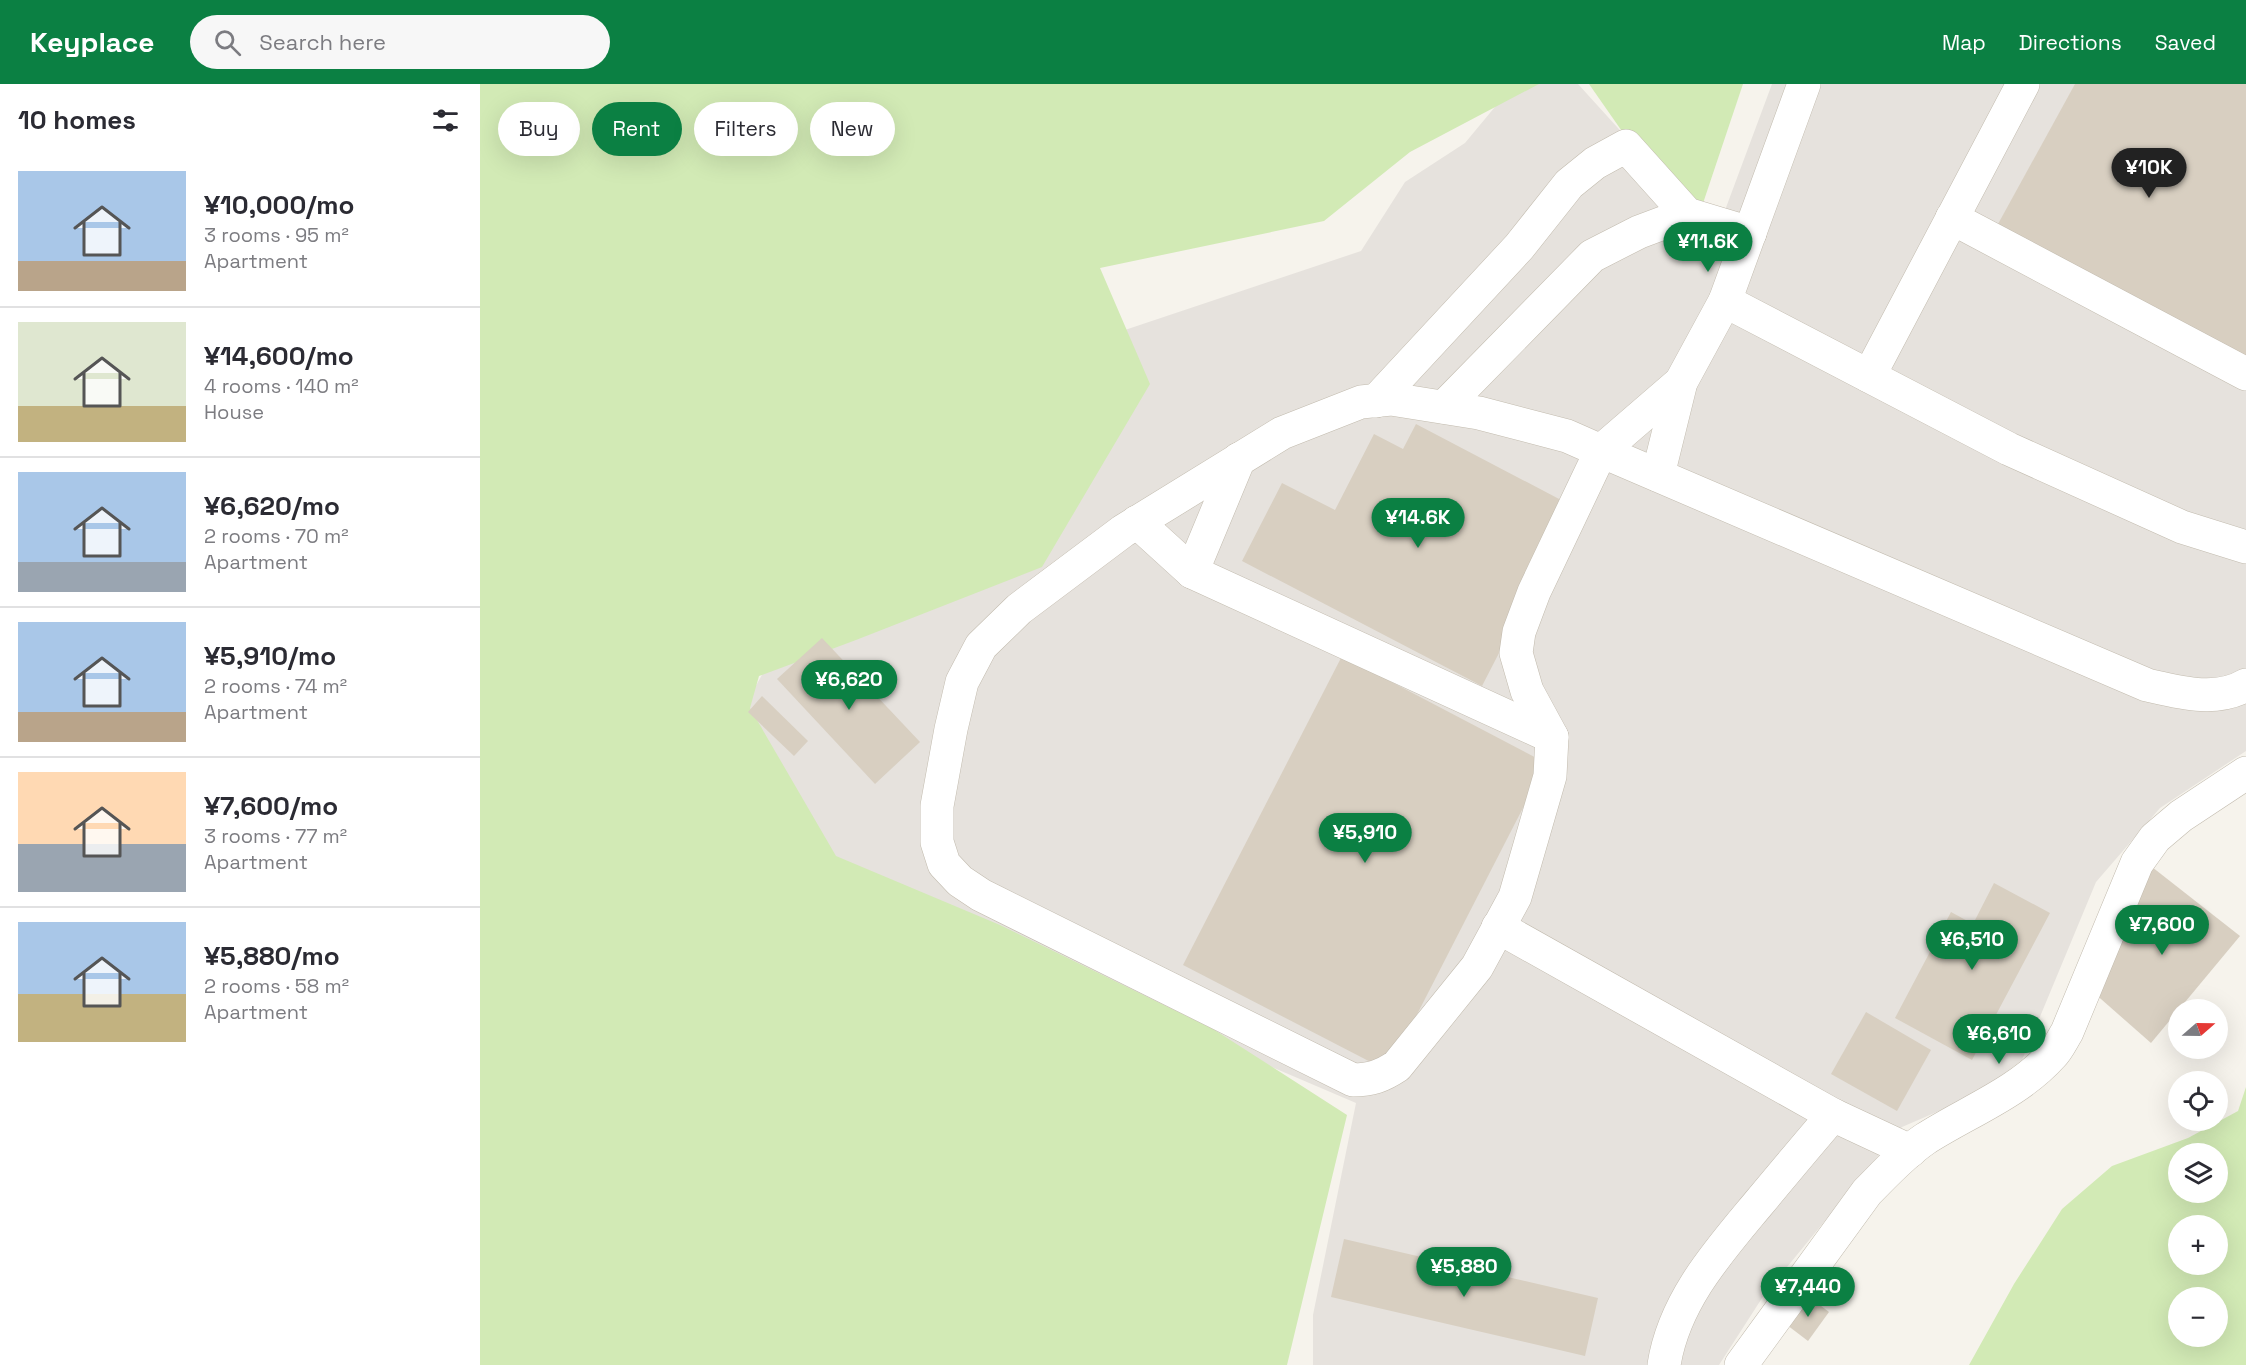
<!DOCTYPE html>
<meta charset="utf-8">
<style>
:root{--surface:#fff;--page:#f7f7f7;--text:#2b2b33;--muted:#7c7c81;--line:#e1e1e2;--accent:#0b8043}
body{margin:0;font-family:"Space Grotesk",sans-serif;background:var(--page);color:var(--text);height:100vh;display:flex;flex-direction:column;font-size:22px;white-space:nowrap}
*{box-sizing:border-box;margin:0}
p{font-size:20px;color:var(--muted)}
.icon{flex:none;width:33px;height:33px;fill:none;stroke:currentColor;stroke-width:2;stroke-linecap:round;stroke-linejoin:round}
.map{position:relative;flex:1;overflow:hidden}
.panel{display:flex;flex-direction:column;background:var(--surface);width:480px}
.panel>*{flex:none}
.hud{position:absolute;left:18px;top:18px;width:570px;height:54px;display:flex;gap:12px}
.needle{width:39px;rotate:70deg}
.fabs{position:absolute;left:1688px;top:915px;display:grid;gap:12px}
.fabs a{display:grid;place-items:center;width:60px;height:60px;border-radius:50%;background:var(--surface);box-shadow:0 6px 24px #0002;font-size:30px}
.price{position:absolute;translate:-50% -51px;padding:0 14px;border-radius:21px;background:var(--accent);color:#fff;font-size:20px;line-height:39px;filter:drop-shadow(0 2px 3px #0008)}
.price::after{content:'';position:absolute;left:50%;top:36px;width:18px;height:14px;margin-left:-9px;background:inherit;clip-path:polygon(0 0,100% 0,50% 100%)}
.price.on{background:#222;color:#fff}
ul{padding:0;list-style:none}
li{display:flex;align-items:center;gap:18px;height:150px;padding:0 18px}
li+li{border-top:2px solid var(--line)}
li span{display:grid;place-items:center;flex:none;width:168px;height:120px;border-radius:0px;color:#555}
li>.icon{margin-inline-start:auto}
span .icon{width:72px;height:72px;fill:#fffc;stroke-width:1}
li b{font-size:26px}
h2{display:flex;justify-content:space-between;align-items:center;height:72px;padding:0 18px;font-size:26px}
.chip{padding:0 21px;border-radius:27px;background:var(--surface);box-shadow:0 6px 24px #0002;font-size:21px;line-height:54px}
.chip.on{background:var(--accent);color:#fff}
header{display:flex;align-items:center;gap:36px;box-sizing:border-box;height:84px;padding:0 30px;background:var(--accent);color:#fff}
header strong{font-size:28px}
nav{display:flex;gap:33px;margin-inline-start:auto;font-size:21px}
.search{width:420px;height:54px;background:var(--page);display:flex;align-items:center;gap:15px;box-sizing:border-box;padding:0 21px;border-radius:33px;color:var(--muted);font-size:22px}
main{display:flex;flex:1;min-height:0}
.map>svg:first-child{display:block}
.industrial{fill:#e6e2dd}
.green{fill:#d2eab5;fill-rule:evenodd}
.building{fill:#d8cfc1}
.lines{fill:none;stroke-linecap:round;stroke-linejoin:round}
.minor-casing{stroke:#c2bbae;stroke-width:34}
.minor{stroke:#fff;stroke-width:33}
</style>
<header>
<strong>Keyplace</strong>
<div class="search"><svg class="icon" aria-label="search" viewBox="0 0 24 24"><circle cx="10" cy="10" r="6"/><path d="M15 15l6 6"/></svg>Search here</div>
<nav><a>Map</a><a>Directions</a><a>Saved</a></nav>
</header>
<main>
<section class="panel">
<h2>10 homes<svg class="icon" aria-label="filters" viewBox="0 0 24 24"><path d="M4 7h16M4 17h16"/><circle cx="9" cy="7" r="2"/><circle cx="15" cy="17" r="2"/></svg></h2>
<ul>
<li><span style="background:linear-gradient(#a9c7e8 75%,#b9a48a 0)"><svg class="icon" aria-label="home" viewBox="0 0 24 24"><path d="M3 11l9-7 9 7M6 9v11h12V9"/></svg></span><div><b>¥10,000/mo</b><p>3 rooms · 95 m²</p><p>Apartment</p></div></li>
<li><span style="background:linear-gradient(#dfe7d0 70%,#c2b280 0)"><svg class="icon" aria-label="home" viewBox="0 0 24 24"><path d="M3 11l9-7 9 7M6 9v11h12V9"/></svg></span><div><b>¥14,600/mo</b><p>4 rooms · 140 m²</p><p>House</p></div></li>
<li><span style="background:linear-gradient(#a9c7e8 75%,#9aa5b1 0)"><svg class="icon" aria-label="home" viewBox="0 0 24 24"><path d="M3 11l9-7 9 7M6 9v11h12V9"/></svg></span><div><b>¥6,620/mo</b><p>2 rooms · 70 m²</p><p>Apartment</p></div></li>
<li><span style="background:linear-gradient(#a9c7e8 75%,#b9a48a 0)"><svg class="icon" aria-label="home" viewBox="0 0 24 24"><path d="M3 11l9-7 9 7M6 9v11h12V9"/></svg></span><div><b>¥5,910/mo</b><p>2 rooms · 74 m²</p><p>Apartment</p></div></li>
<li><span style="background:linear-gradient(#ffd9b3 60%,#9aa5b1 0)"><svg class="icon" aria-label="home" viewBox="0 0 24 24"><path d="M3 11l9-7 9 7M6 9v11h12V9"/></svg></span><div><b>¥7,600/mo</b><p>3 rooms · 77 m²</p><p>Apartment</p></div></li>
<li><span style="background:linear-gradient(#a9c7e8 60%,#c2b280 0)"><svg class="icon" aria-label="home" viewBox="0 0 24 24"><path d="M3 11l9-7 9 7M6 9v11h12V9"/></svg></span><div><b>¥5,880/mo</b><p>2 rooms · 58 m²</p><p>Apartment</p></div></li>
</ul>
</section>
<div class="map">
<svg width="1766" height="1281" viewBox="0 0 1766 1281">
<rect width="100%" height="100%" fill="#f6f3ec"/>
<path class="industrial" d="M1034 0H1098L1206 119 1241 137 1292 0H1766V667L1680 724 1616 798 1542 976 1496 1011 1422 1043 1284 1211 1239 1281H833V1231L876 1019 346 793 259 632 293 571 618 255 881 167 925 98 985 59Z"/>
<g class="green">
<path d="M0 0H1059L930 68 844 137 620 184 670 300 562 483 376 556 279 592 270 624 356 772 520 841 733 945 867 1031 807 1281H0Z"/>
<path d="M1109 0H1263L1213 149Z"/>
<path d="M1766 1003V1281H1489L1534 1200 1582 1125 1632 1082 1708 1054 1758 1027ZM1698 1070H1737V1108H1698ZM1698 1142H1737V1180H1698ZM1698 1214H1737V1252H1698Z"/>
</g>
<g class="building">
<path d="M1595 0H1766V276L1518 140Z"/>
<path d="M936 340 1081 416 1082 447 1002 602 762 477 802 399 855 426 894 350 923 365Z"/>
<path d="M342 554 440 658 395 700 297 595Z"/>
<path d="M862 572 1066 679 908 987 703 881Z"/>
<path d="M282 612 328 657 314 672 268 628Z"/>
<path d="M1672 783 1760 852 1671 959 1613 908Z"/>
<path d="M1514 799 1570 829 1492 976 1415 934 1471 828 1493 840Z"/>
<path d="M1386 928 1451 966 1417 1027 1351 990Z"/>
<path d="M864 1155 1118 1214 1105 1272 851 1213Z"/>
<path d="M1328 1212 1349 1228 1328 1257 1307 1241Z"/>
</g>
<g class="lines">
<g class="minor-casing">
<g id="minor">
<path d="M1472 134 1766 290"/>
<path d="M1245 217 1529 365 1702 443 1766 463"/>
<path d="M1389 292 1543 0"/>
<path d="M1201 298 1121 367 1054 508 1039 548 1036 569 1047 607 1072 653 1070 692 1035 813 997 883 917 982C902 992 891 996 873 996L501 811 480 797 464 780 457 758V722L471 645 482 598 501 562 539 525 643 447 802 349 881 318 911 315 999 329 1087 352 1121 367 1667 601C1698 608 1736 619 1766 601"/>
<path d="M896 317 1039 163 1089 100 1115 79 1146 62 1207 130 1270 149"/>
<path d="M964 323 1112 172 1159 148 1207 130"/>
<path d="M1178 391 1201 298 1245 217 1324 0"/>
<path d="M657 438 712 488 1072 653"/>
<path d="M712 488 759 375"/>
<path d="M1018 843 1353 1031C1328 1060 1303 1090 1278 1120 1238 1168 1194 1217 1184 1281"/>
<path d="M1353 1031 1430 1067"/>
<path d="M1261 1281 1387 1108C1405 1090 1423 1070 1445 1055 1487 1028 1538 1009 1572 971 1578 965 1582 956 1587 948L1657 779 1675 754 1701 732 1766 689"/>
</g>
</g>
<use href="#minor" class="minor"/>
</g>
</svg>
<div class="fabs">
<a><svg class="needle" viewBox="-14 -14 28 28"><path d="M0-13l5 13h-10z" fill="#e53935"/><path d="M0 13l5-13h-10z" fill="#7c7c81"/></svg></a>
<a><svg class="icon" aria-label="locate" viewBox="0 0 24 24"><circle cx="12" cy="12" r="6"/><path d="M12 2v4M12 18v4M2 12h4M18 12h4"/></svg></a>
<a><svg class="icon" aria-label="layers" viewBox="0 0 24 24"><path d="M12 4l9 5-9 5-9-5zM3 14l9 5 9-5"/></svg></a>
<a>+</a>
<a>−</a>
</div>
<b class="price on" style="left:1669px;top:115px">¥10K</b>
<b class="price" style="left:1228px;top:189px">¥11.6K</b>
<b class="price" style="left:938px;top:465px">¥14.6K</b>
<b class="price" style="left:369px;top:627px">¥6,620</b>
<b class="price" style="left:885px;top:780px">¥5,910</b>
<b class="price" style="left:1682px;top:872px">¥7,600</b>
<b class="price" style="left:1492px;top:887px">¥6,510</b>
<b class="price" style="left:1519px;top:981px">¥6,610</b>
<b class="price" style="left:984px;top:1214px">¥5,880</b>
<b class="price" style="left:1328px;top:1234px">¥7,440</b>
<div class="hud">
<a class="chip">Buy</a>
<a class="chip on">Rent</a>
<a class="chip">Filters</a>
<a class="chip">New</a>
</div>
</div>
</main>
